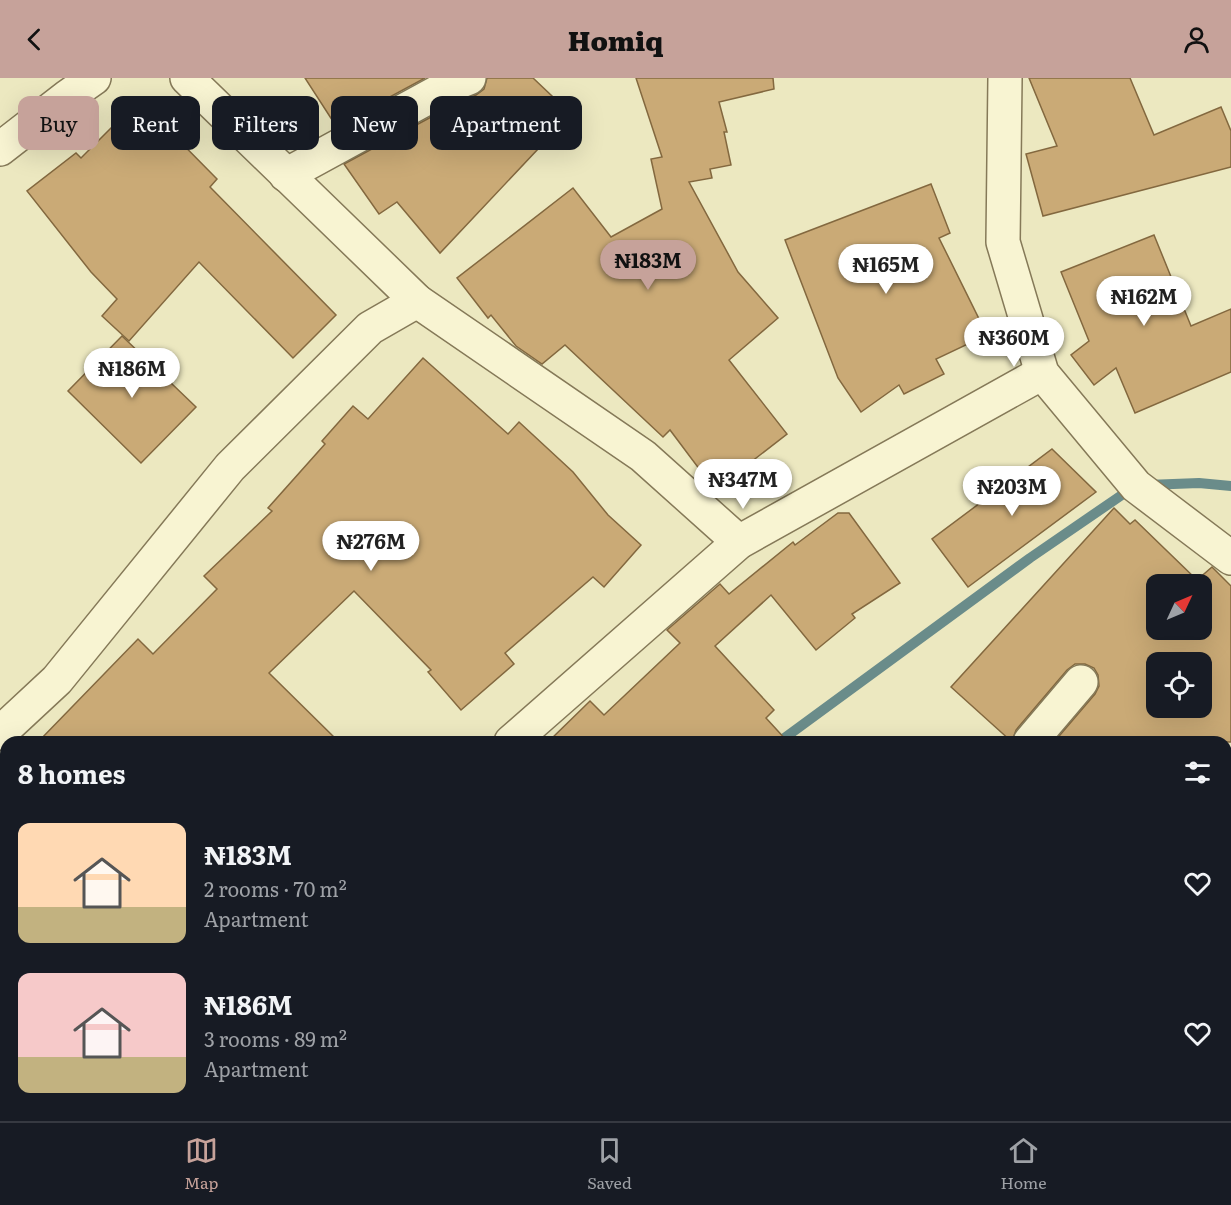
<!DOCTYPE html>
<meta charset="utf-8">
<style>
:root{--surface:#171b24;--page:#20242c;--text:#f1f3f6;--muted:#9ea1a6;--line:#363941;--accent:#c6a29a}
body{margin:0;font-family:Literata,serif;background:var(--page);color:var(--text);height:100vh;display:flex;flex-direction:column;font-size:22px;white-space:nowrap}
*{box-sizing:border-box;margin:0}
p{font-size:20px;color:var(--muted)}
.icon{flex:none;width:33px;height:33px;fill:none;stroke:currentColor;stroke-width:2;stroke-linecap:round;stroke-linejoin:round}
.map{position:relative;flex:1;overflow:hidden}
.details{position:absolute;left:0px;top:658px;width:1232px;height:386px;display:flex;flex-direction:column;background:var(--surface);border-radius:18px 18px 0 0;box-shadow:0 6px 24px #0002}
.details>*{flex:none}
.guide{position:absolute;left:18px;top:18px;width:600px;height:54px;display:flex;gap:12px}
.needle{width:39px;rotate:46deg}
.controls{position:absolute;left:1146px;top:496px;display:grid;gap:12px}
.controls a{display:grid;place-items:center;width:66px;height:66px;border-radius:12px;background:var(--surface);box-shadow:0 6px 24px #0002;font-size:30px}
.price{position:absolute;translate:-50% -51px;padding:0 14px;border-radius:21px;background:#fff;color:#222;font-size:20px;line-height:39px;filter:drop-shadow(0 2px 3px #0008)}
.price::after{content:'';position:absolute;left:50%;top:36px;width:18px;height:14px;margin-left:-9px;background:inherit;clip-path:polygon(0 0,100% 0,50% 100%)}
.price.selected{background:var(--accent);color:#111}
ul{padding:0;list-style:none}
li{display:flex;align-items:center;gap:18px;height:150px;padding:0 18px}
li span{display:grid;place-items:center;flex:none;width:168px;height:120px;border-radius:12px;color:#555}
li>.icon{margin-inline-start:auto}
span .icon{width:72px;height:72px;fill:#fffc;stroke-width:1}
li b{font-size:26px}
h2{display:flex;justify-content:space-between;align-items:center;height:72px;padding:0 18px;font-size:26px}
.pill{padding:0 21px;border-radius:12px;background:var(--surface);box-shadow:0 6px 24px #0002;font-size:21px;line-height:54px}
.pill.selected{background:var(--accent);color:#111}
header{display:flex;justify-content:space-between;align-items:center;height:78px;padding:0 18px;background:var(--accent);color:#111;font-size:27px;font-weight:800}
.dock{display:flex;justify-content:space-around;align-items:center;height:84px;border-top:2px solid var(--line);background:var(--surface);font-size:16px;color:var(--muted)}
.dock a{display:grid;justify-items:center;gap:3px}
.dock .selected{color:var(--accent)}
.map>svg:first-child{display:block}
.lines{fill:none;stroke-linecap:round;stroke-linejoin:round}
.stream{stroke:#6a8c8a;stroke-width:10}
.building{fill:#caaa76;stroke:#83683f;stroke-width:1.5;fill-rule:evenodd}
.minor-casing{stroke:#857958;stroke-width:36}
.minor{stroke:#f8f4d2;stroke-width:33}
</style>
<header><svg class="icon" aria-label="back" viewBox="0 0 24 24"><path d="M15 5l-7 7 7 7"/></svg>Homiq<svg class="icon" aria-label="person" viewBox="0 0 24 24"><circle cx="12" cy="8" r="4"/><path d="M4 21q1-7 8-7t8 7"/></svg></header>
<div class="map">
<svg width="1231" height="1043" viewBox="0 0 1231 1043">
<rect width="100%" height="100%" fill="#ece8c0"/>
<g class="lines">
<g class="stream">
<path d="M1147 407 1199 405 1231 408"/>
<path d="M779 664 1030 480 1132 410"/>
</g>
</g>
<g class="building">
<path d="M305 0H425L336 48Z"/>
<path d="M487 0H533L571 36 440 175 397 124 379 136 344 86 457 25 476 17 484 11Z"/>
<path d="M636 0H773L774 11 719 24 727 54H724L731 87 710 91 712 100 689 104 738 194 778 240 729 282 787 356 715 412 670 352 663 359 565 267 542 286 516 268 491 237 488 240 457 200 573 110 611 159 662 131 651 81 662 79Z"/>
<path d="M1029 0H1130L1154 57 1221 29 1231 53V89L1043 138 1026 76 1057 68Z"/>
<path d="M139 22 217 101 210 109 336 237 293 280 199 184 129 263 102 238 117 221 91 194 27 113 76 75 81 80Z"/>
<path d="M931 106 950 155 939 160 987 257 936 281 944 296 904 316 899 307 861 334 838 300 785 162Z"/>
<path d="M1154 157 1191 248 1231 231V294L1135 335 1116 290 1094 307 1071 277 1089 263 1061 194Z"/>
<path d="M122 258 196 329 141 385 68 313Z"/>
<path d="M423 280 508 356 519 344 573 394 608 437 641 467 604 509 593 499 505 575 514 586 461 632 428 594 431 592 354 513 269 595 339 664H38L138 561 153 576 217 511 204 498 272 433 268 430 325 366 322 363 353 328 368 341Z"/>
<path d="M1052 371 1096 414 968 509 932 461Z"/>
<path d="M1114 430 1130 446 1135 442 1197 502 1212 489 1231 508V664H1054L1095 616 1099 608 1098 597 1094 590 1085 586H1075L1067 592 1016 652 1012 664 951 609ZM1156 507H1202V552H1156ZM1156 585H1202V630H1156Z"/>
<path d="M838 435H849L900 505 852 536 855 540 816 572 771 517 715 568 774 632 766 640 788 664H548L590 623 604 637 680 565 667 552 720 506 729 516 793 464 795 467Z"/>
</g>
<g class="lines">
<g class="minor-casing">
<g id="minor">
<path d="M187 0 417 223 643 378 739 464"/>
<path d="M1005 0 1003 164 1042 295 1136 408 1231 480"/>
<path d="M0 71 67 19 94 0"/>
<path d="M286 97 449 8 469 0"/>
<path d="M0 655 57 602 230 389 370 250 417 223"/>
<path d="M511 664 739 464 1042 295"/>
<path d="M1030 664 1081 604"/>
<path d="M1226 930 1231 933"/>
<path d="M0 951 6 957"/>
<path d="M363 1038 374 1043"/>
<path d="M81 1043 86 1038"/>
<path d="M723 1043 727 1038"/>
</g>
</g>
<use href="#minor" class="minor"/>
</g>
</svg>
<div class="controls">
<a><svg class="needle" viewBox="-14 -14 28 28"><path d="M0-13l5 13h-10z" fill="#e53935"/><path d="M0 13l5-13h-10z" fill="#9ea1a6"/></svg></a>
<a><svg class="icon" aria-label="locate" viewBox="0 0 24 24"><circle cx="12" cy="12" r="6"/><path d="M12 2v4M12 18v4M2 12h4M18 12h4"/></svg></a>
</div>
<b class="price selected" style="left:648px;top:213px">₦183M</b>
<b class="price" style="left:886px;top:217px">₦165M</b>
<b class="price" style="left:1144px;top:249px">₦162M</b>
<b class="price" style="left:1014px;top:290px">₦360M</b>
<b class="price" style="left:132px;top:321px">₦186M</b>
<b class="price" style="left:743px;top:432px">₦347M</b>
<b class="price" style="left:1012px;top:439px">₦203M</b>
<b class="price" style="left:371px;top:494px">₦276M</b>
<div class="guide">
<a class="pill selected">Buy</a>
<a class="pill">Rent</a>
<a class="pill">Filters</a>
<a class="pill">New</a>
<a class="pill">Apartment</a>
</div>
<section class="details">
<h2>8 homes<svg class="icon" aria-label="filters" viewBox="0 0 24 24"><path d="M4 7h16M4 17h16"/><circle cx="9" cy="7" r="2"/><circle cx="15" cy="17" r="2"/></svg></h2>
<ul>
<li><span style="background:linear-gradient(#ffd9b3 70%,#c2b280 0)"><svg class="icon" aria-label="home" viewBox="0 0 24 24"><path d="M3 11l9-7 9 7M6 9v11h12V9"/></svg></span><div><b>₦183M</b><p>2 rooms · 70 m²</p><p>Apartment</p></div><svg class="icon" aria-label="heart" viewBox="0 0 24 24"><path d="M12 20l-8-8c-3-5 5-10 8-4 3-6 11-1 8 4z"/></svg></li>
<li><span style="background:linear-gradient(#f6c9c9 70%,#c2b280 0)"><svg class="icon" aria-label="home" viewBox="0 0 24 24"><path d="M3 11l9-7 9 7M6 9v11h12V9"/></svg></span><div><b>₦186M</b><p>3 rooms · 89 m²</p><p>Apartment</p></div><svg class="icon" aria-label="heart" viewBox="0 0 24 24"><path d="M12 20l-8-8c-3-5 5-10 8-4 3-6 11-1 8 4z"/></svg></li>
</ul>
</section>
</div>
<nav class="dock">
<a class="selected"><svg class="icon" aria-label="map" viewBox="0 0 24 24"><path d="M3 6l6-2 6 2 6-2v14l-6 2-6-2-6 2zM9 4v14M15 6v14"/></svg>Map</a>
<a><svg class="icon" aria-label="saved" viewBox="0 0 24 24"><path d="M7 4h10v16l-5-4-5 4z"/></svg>Saved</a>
<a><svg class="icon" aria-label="home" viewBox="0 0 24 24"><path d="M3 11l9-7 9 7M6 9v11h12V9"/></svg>Home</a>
</nav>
